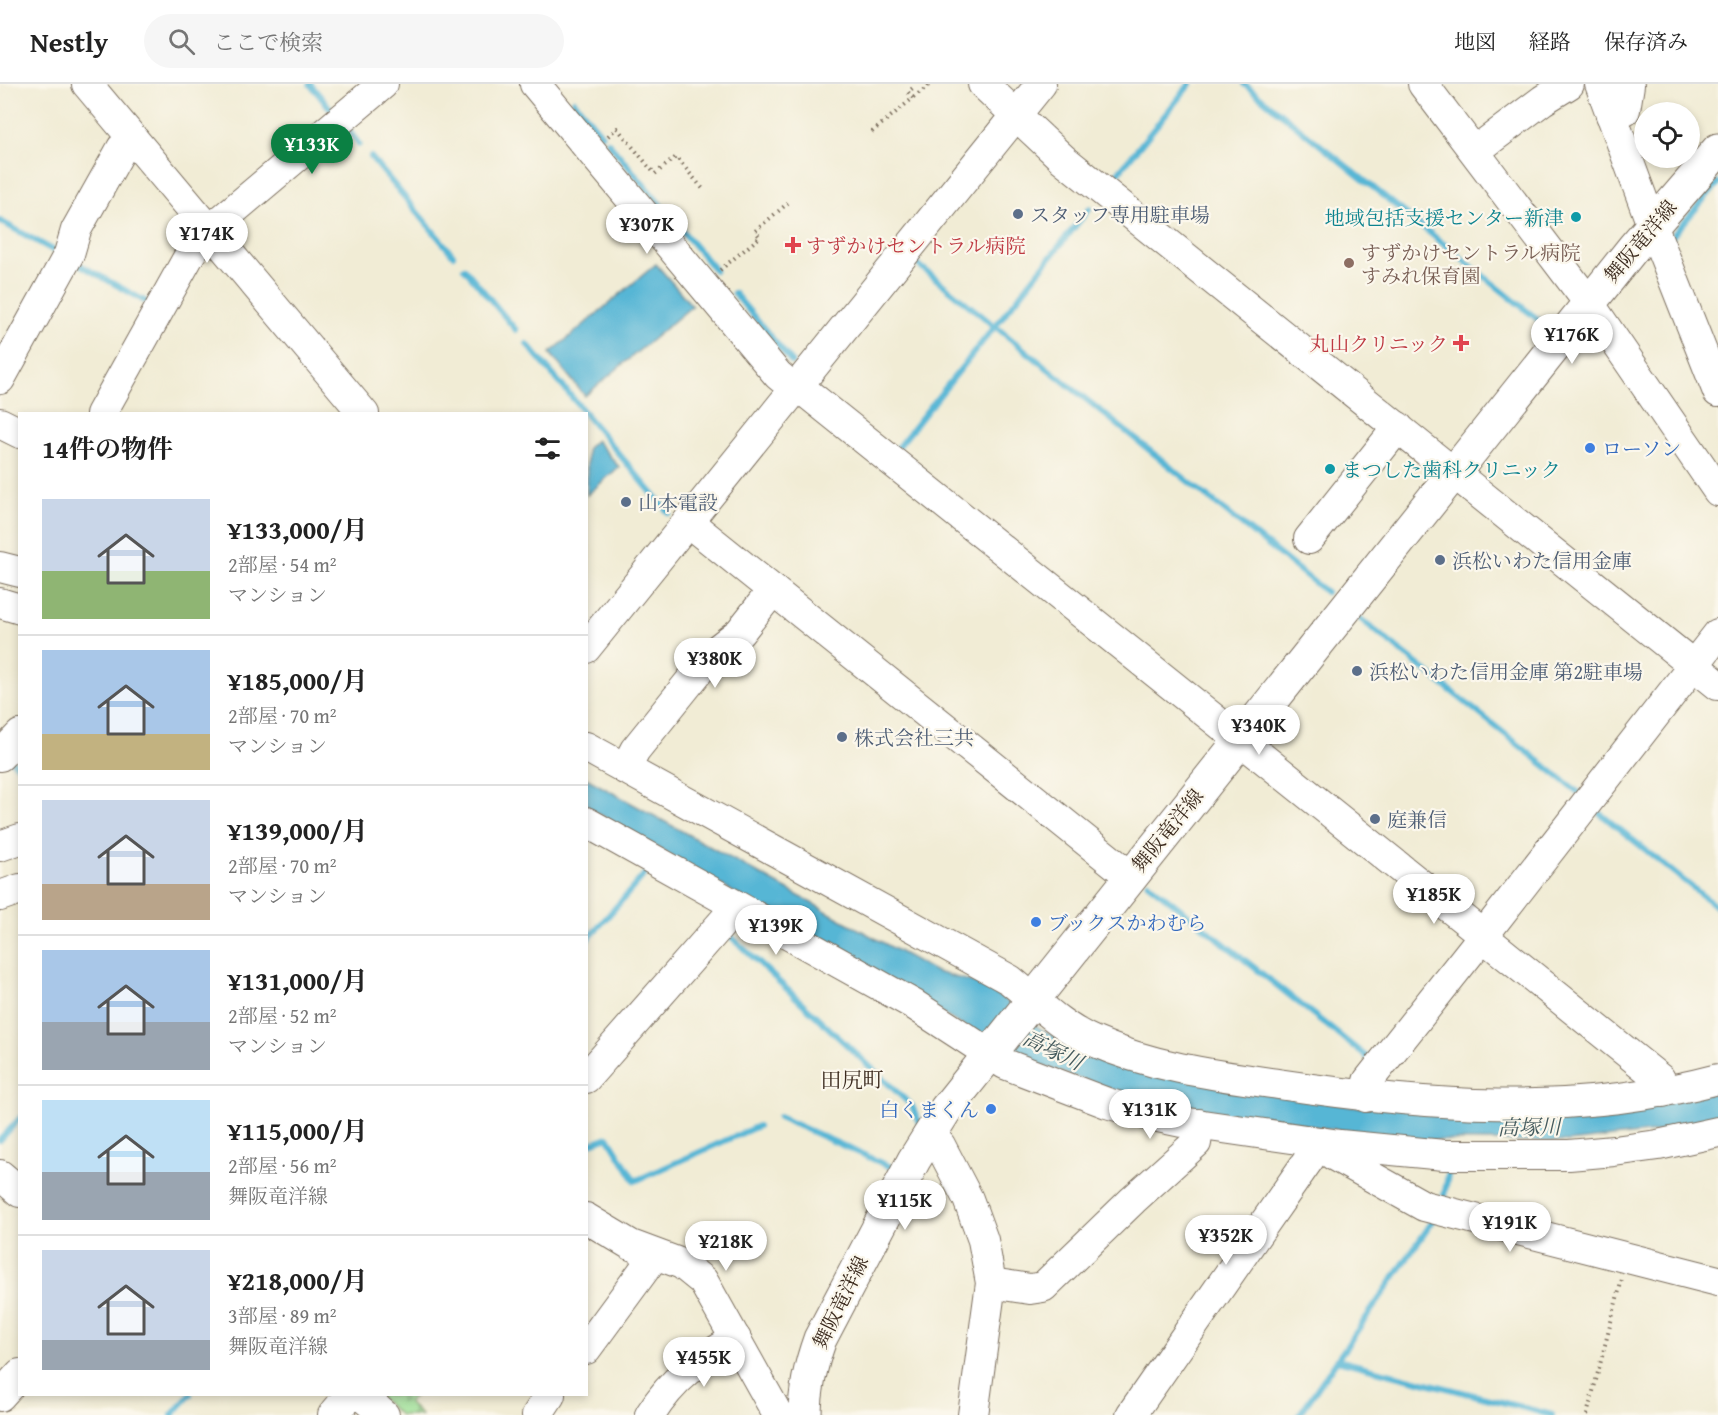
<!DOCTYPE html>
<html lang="ja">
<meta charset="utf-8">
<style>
:root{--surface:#fff;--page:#f6f6f6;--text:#222;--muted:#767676;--line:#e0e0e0;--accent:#0b8043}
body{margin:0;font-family:"Gentium Book Plus","Noto Serif JP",serif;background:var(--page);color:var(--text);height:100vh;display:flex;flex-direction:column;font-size:22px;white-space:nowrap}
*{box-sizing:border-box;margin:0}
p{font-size:20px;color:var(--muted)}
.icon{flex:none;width:33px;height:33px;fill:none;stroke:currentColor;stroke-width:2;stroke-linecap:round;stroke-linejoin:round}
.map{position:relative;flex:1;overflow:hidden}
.details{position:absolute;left:18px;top:328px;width:570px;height:984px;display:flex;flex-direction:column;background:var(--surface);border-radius:0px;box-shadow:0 3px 9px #0003}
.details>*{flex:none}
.fabs{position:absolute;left:1634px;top:18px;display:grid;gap:12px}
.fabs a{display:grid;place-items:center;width:66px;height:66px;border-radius:50%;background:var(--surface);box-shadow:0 3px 9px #0003;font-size:30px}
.price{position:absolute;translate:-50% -51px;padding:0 14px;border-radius:21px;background:#fff;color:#222;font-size:20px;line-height:39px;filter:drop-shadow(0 2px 3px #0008)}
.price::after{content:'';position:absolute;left:50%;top:36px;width:18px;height:14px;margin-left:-9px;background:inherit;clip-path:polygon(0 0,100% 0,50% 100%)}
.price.active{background:var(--accent);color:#fff}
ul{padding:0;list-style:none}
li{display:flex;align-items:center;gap:18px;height:150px;padding:0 24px}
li+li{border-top:2px solid var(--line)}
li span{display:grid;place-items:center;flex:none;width:168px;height:120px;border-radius:0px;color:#555}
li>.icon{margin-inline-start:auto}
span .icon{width:72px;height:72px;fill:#fffc;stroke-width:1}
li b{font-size:26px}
h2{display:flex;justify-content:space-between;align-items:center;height:72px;padding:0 24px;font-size:26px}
header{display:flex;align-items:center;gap:36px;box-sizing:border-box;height:84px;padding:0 30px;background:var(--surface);border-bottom:2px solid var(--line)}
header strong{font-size:28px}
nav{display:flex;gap:33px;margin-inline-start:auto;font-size:21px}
.search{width:420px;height:54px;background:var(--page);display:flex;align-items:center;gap:15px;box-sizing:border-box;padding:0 21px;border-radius:33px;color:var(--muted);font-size:22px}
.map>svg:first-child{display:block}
.cemetery{fill:url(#cemetery-stones);stroke:#6c845a;stroke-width:1.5}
.water{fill:#57b6d5;stroke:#49707a;stroke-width:1.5}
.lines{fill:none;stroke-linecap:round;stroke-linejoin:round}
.stream{stroke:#57b6d5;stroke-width:6}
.minor-casing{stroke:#7b6e5e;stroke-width:32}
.major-casing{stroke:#7b6e5e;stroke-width:35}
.path{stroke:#7b6e5e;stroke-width:4;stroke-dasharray:1.5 4.5;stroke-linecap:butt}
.minor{stroke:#fff;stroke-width:30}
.major{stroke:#fff;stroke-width:33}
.service-dot{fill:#5c6f8a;stroke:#fbf7ec;stroke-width:2}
.culture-dot{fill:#0f9aa8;stroke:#fbf7ec;stroke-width:2}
.health-dot{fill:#e0444e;stroke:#fbf7ec;stroke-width:2}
.education-dot{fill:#8d6e63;stroke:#fbf7ec;stroke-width:2}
.shop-dot{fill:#3f7fe0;stroke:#fbf7ec;stroke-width:2}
.labels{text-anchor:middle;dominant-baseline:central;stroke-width:4.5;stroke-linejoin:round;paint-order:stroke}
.service-label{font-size:20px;fill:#4e5e75;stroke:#fbf7ec;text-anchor:start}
.culture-label{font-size:20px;fill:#0d838f;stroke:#fbf7ec;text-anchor:end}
.street-label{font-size:20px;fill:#3b2a1e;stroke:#fbf7ec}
.health-label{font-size:20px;fill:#be3a42;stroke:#fbf7ec;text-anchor:start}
.education-label{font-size:20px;fill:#785e54;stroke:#fbf7ec;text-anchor:start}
.shop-label{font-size:20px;fill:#366cbe;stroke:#fbf7ec;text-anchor:start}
.water-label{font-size:21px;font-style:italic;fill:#455b5e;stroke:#fbf7ec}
.neighbourhood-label{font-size:21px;fill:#3b2a1e;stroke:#fbf7ec}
</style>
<header>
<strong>Nestly</strong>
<div class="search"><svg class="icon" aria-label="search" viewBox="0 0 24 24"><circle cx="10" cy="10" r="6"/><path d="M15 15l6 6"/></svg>ここで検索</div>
<nav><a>地図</a><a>経路</a><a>保存済み</a></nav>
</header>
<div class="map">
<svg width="1718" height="1331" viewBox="0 0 1718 1331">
<defs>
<pattern id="cemetery-stones" width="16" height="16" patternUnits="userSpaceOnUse" patternTransform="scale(1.5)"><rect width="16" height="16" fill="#9cdf96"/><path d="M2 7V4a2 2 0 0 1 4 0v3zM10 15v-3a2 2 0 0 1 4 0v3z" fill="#87c081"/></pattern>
</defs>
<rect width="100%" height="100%" fill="#fbf7ec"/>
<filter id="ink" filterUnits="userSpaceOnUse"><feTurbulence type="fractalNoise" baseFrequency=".0167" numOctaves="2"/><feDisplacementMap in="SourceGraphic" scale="12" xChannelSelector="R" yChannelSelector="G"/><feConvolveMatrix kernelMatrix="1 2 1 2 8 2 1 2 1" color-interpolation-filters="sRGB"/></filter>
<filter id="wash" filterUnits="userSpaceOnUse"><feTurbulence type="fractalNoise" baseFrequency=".008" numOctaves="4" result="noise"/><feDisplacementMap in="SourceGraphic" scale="24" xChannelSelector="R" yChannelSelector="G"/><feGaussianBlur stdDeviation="1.35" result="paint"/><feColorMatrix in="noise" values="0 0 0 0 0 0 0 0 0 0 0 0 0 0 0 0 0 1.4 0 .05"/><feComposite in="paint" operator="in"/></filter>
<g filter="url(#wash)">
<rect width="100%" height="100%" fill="#f1ecd5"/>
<path class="cemetery" d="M377 1311H415L408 1319 421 1331H400Z"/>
<g class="water">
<path d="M656 180 692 222 585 312 550 269Z"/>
<path d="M596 356 619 383 587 411V364Z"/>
<path d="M586 694 936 888 973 898 1003 914 1041 945 1086 969 1353 1023 1718 1007V1034L1656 1048 1568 1058 1412 1056 1185 1025 1147 1017 1018 974 587 723Z"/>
</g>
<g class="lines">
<g class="stream">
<path d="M310 0 334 29"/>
<path d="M1244 0 1551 246"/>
<path d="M574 17 602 51"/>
<path d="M347 44 359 60"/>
<path d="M608 58 715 186"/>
<path d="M371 73 453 171"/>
<path d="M1118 89 1190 0"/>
<path d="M0 137 60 170"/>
<path d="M1668 157 1718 99"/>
<path d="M75 178 152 221"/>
<path d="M915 178 1326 508"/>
<path d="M464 184 516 246"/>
<path d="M734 209 792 278"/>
<path d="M527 260 586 330"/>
<path d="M586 331 669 429"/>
<path d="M894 368 1089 125"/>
<path d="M1358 533 1583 712"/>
<path d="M10 675 20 684"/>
<path d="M1597 727 1718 824"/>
<path d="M1148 799 1373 978"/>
<path d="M726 848 912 1022 919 1038"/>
<path d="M586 857 651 783"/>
<path d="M779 1033 893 1084"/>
<path d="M0 1056 20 1034"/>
<path d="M586 1061 608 1053 635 1097 758 1042"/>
<path d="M1443 1117 1450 1081"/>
<path d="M1337 1276 1552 1331"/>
<path d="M172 1331 190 1311"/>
<path d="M1299 1331 1435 1134"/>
</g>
</g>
</g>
<g filter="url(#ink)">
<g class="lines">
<g class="minor-casing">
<g id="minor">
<path d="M87 0 364 330"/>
<path d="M535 0 778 291 796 306"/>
<path d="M983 0 1063 75 1718 601"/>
<path d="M1423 0 1589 219 1718 407"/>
<path d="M1600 0 1652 141 1718 308"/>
<path d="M1611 31 1625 26 1629 1"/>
<path d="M1475 67 1543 16 1569 0"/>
<path d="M0 295 69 170 76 146 122 64 133 55"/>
<path d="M798 302 1475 844 1492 860 1660 995 1663 1008"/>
<path d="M101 330 198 156 383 0"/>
<path d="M0 339 20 349"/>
<path d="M688 438 1130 792"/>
<path d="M1309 455 1398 343"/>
<path d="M0 483 20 488"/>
<path d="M0 519 20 525"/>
<path d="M586 564 1041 0"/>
<path d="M586 663 1010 896C1037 918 1061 943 1093 957 1152 983 1214 991 1278 1000 1425 1022 1572 1034 1718 995"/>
<path d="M0 672 20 651"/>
<path d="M625 685 635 666 713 569 740 548 773 506"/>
<path d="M586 738 913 920 1005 980 1107 1019 1144 1030 1182 1038 1340 1061 1444 1071H1569L1614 1067 1658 1061 1718 1048"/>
<path d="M0 762 20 755"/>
<path d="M0 812 20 805"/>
<path d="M586 994 731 829 735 821"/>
<path d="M1366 1013 1368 997 1483 852 1718 550"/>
<path d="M927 1053 940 1061 968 1115 983 1156 991 1199 973 1331"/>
<path d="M1333 1071 1424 1122 1718 1197"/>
<path d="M0 1091 20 1108"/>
<path d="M586 1134 631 1161 682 1180 703 1197 778 1331"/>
<path d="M991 1199 1030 1205 1043 1203 1133 1116 1196 1059 1199 1040"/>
<path d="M586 1265 655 1171"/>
<path d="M361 1311 384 1331"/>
<path d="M0 1312 20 1290"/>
<path d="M333 1331 350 1311"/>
<path d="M537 1331 550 1311"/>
<path d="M650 1331C673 1294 699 1276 736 1255"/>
<path d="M1131 1331 1321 1058"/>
</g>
</g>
<g class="major-casing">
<path id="major" d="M805 1331C805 1304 811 1280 820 1255L914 1076 946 1025 1634 163 1718 66"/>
</g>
<g class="path">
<path d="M913 14 908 8 914 3"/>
<path d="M872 48 930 0"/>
<path d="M608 52 617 44 655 90 676 73 703 105"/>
<path d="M720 186 760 153 755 147 788 119"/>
<path d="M1587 1331 1622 1195"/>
</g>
<use href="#minor" class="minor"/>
<use href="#major" class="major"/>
</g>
</g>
<g class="service-dot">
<circle cx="1018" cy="130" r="6"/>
<circle cx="626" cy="418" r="6"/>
<circle cx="1440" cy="476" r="6"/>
<circle cx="1357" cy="587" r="6"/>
<circle cx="842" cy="653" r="6"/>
<circle cx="1375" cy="735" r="6"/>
</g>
<g class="culture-dot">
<circle cx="1576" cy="133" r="6"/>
<circle cx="1330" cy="385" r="6"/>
</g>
<g class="health-dot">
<path d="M790 152h6v6h6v6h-6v6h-6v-6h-6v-6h6z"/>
<path d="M1458 250h6v6h6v6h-6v6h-6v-6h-6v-6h6z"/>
</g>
<circle class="education-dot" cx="1349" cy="179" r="6"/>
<g class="shop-dot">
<circle cx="1590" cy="364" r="6"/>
<circle cx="1036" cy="838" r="6"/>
<circle cx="991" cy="1025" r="6"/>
</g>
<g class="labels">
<g class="service-label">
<text x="1030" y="130">スタッフ専用駐車場</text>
<text x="638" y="418">山本電設</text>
<text x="1452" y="476">浜松いわた信用金庫</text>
<text x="1369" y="587">浜松いわた信用金庫 第2駐車場</text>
<text x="854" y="653">株式会社三共</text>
<text x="1387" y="735">庭兼信</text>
</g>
<g class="culture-label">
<text x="1564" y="133">地域包括支援センター新津</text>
<text x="1342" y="385" text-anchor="start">まつした歯科クリニック</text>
</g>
<g class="street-label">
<text transform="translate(1640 157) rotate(-50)">舞阪竜洋線</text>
<text transform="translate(1167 746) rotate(-51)">舞阪竜洋線</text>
<text transform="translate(840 1218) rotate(-64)">舞阪竜洋線</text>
</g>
<g class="health-label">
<text x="806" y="161">すずかけセントラル病院</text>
<text x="1448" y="259" text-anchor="end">丸山クリニック</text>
</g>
<g class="education-label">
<text x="1361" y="168">すずかけセントラル病院<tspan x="1361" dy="23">すみれ保育園</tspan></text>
</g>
<g class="shop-label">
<text x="1602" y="364">ローソン</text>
<text x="1048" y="838">ブックスかわむら</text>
<text x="979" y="1025" text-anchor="end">白くまくん</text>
</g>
<g class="water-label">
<text transform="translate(1053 966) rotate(26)">高塚川</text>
<text transform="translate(1529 1043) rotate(-1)">高塚川</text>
</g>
<g class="neighbourhood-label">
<text x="852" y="995">田尻町</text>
</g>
</g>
</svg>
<div class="fabs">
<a><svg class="icon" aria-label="locate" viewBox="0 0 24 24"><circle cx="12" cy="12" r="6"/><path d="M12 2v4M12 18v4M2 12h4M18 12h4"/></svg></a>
</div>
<b class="price active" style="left:312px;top:91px">¥133K</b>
<b class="price" style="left:647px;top:171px">¥307K</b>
<b class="price" style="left:207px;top:180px">¥174K</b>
<b class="price" style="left:1572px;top:281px">¥176K</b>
<b class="price" style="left:715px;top:605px">¥380K</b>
<b class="price" style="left:1259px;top:672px">¥340K</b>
<b class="price" style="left:1434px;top:841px">¥185K</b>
<b class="price" style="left:776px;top:872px">¥139K</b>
<b class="price" style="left:1150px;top:1056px">¥131K</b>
<b class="price" style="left:905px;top:1147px">¥115K</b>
<b class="price" style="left:1510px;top:1169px">¥191K</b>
<b class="price" style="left:1226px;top:1182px">¥352K</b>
<b class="price" style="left:726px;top:1188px">¥218K</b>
<b class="price" style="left:704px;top:1304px">¥455K</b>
<section class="details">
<h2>14件の物件<svg class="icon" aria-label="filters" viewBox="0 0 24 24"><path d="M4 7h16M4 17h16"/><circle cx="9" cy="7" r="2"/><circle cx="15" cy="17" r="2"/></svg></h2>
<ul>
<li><span style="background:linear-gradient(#c9d6e8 60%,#8fb573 0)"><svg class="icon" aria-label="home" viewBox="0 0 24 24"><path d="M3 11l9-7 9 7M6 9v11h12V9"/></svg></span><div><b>¥133,000/月</b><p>2部屋 · 54 m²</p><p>マンション</p></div></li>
<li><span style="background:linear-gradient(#a9c7e8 70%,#c2b280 0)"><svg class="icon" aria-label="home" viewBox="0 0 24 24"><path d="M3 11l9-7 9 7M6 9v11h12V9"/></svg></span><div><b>¥185,000/月</b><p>2部屋 · 70 m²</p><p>マンション</p></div></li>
<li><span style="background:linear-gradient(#c9d6e8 70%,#b9a48a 0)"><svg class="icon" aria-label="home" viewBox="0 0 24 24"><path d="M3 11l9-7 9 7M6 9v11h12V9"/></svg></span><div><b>¥139,000/月</b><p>2部屋 · 70 m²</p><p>マンション</p></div></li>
<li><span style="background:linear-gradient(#a9c7e8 60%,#9aa5b1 0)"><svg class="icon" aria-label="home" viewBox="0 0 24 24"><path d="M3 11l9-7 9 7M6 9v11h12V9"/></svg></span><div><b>¥131,000/月</b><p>2部屋 · 52 m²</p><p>マンション</p></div></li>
<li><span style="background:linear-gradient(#bfe0f5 60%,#9aa5b1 0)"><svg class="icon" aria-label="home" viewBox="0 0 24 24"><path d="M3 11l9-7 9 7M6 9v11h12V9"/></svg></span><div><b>¥115,000/月</b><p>2部屋 · 56 m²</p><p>舞阪竜洋線</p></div></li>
<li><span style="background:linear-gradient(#c9d6e8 75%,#9aa5b1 0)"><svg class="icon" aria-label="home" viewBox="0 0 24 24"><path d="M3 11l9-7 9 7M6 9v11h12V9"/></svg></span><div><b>¥218,000/月</b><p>3部屋 · 89 m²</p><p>舞阪竜洋線</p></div></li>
</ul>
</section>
</div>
